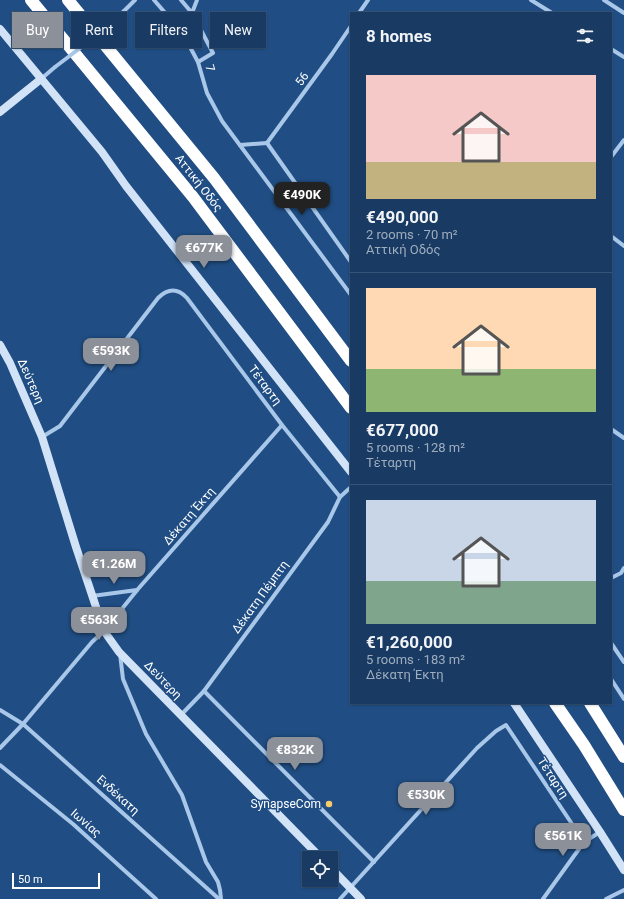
<!DOCTYPE html>
<meta charset="utf-8">
<style>
:root{--surface:#183a63;--page:#25456c;--text:#f1f3f6;--muted:#9fadbe;--line:#365478;--accent:#8c9099}
body{margin:0;font-family:Roboto,sans-serif;background:var(--page);color:var(--text);height:100vh;display:flex;flex-direction:column;font-size:15px;white-space:nowrap}
*{box-sizing:border-box;margin:0}
p{font-size:13px;color:var(--muted)}
.icon{flex:none;width:22px;height:22px;fill:none;stroke:currentColor;stroke-width:2;stroke-linecap:round;stroke-linejoin:round}
.map{position:relative;flex:1;overflow:hidden}
.side{position:absolute;left:350px;top:12px;width:262px;height:692px;display:flex;flex-direction:column;background:var(--surface);border-radius:0px;box-shadow:0 1px 3px #0004,0 0 0 1px var(--line)}
.side>*{flex:none}
.banner{position:absolute;left:12px;top:12px;width:278px;height:36px;display:flex;gap:8px}
.tools{position:absolute;left:302px;top:851px;display:grid;gap:8px}
.tools a{display:grid;place-items:center;width:36px;height:36px;border-radius:0px;background:var(--surface);box-shadow:0 1px 3px #0004,0 0 0 1px var(--line);font-size:20px}
.scale{position:absolute;left:12px;bottom:10px;width:88px;box-sizing:border-box;padding-left:4px;border:2px solid #fff;border-top:0;font-size:11px;line-height:14px;white-space:nowrap;color:#fff;-webkit-text-stroke:3px #204e84;paint-order:stroke}
.price{position:absolute;translate:-50% -34px;padding:0 9px;border-radius:8px;background:var(--accent);color:#fff;font-size:13px;line-height:26px;filter:drop-shadow(0 1px 2px #0008)}
.price::after{content:'';position:absolute;left:50%;top:24px;width:12px;height:9px;margin-left:-6px;background:inherit;clip-path:polygon(0 0,100% 0,50% 100%)}
.price.selected{background:#222;color:#fff}
ul{padding:0;list-style:none}
li{display:grid;align-content:center;gap:8px;height:212px;padding:0 16px}
li+li{border-top:1px solid var(--line)}
li span{display:grid;place-items:center;height:124px;border-radius:0px;color:#555}
li>.icon{margin-inline-start:auto}
span .icon{width:72px;height:72px;fill:#fffc;stroke-width:1}
li b{font-size:17px}
h2{display:flex;justify-content:space-between;align-items:center;height:48px;padding:0 16px;font-size:17px}
.pill{padding:0 14px;border-radius:0px;background:var(--surface);box-shadow:0 1px 3px #0004,0 0 0 1px var(--line);font-size:14px;line-height:36px}
.pill.selected{background:var(--accent);color:#fff}
.map>svg:first-child{display:block}
.lines{fill:none;stroke-linecap:round;stroke-linejoin:round}
.street{stroke:#a8c7e9;stroke-width:4}
.secondary{stroke:#d3e3f7;stroke-width:8}
.highway{stroke:#fff;stroke-width:12}
.street-bridge{stroke:#a8c7e9;stroke-width:4}
.poi-dot{fill:#f6cb69;stroke:#204e84;stroke-width:1.5}
.labels{text-anchor:middle;dominant-baseline:central;stroke-width:3;stroke-linejoin:round;paint-order:stroke}
.street-label{font-size:12px;fill:#fff;stroke:#204e84}
.poi-label{font-size:12px;fill:#fff;stroke:#204e84;text-anchor:end}
</style>
<div class="map">
<svg width="624" height="899" viewBox="0 0 624 899">
<rect width="100%" height="100%" fill="#204e84"/>
<g class="lines">
<g class="street">
<path d="M154 0 167 15 189 45 198 62 207 93 222 121 351 295"/>
<path d="M181 0 192 13 213 53 198 62"/>
<path d="M531 0 552 13"/>
<path d="M604 0 624 13"/>
<path d="M124 11 135 0"/>
<path d="M192 13 197 0"/>
<path d="M359 13 368 0"/>
<path d="M611 49 624 57"/>
<path d="M41 79 55 67"/>
<path d="M267 143 351 262"/>
<path d="M267 143 332 54 351 26"/>
<path d="M240 145 267 143"/>
<path d="M611 157 624 140"/>
<path d="M611 236 624 246"/>
<path d="M611 429 624 438"/>
<path d="M42 437 60 426 158 298C168 288 178 288 187 298L282 425 340 497"/>
<path d="M611 578 621 573 624 568"/>
<path d="M92 596 137 590"/>
<path d="M611 643 624 662"/>
<path d="M120 654 123 679 146 734 182 795 206 862 218 882 220 890 221 899"/>
<path d="M611 679 624 699"/>
<path d="M204 691 374 862"/>
<path d="M0 710 23 724 219 899"/>
<path d="M181 715 204 691 328 522 340 497 351 487"/>
<path d="M0 748 23 724 92 642 104 631 138 589 282 425"/>
<path d="M0 765 73 824 156 899"/>
<path d="M340 899 477 748 496 731 506 725 584 842"/>
<path d="M543 899 584 842 600 832"/>
<path d="M606 899 624 890"/>
</g>
<g class="secondary">
<path d="M0 29 102 152 126 186 351 472"/>
<path d="M0 112 41 79"/>
<path d="M0 345 10 363 42 437 76 547 104 631 119 652 321 858"/>
<path d="M514 703 600 832 624 870"/>
<path d="M331 868 361 899"/>
</g>
<g class="highway">
<path d="M31 0 193 197 351 408"/>
<path d="M68 0 214 178 351 361"/>
<path d="M555 703 584 745 624 810"/>
<path d="M590 703 624 757"/>
</g>
<path class="street-bridge" d="M55 67 104 30 124 11"/>
</g>
<circle class="poi-dot" cx="329" cy="804" r="4"/>
<g class="labels">
<g class="street-label">
<text transform="translate(210 68) rotate(73)">7</text>
<text transform="translate(302 79) rotate(-54)">56</text>
<text transform="translate(199 183) rotate(52)">Αττική Οδός</text>
<text transform="translate(31 381) rotate(66)">Δεύτερη</text>
<text transform="translate(265 385) rotate(53)">Τέταρτη</text>
<text transform="translate(189 516) rotate(-49)">Δέκατη Έκτη</text>
<text transform="translate(260 597) rotate(-54)">Δέκατη Πέμπτη</text>
<text transform="translate(163 680) rotate(46)">Δεύτερη</text>
<text transform="translate(553 778) rotate(57)">Τέταρτη</text>
<text transform="translate(118 795) rotate(42)">Ενδέκατη</text>
<text transform="translate(86 823) rotate(41)">Ιωνίας</text>
</g>
<g class="poi-label">
<text x="321" y="804">SynapseCom</text>
</g>
</g>
</svg>
<div class="tools">
<a><svg class="icon" aria-label="locate" viewBox="0 0 24 24"><circle cx="12" cy="12" r="6"/><path d="M12 2v4M12 18v4M2 12h4M18 12h4"/></svg></a>
</div>
<div class="scale">50 m</div>
<b class="price selected" style="left:302px;top:216px">€490K</b>
<b class="price" style="left:204px;top:269px">€677K</b>
<b class="price" style="left:111px;top:372px">€593K</b>
<b class="price" style="left:114px;top:585px">€1.26M</b>
<b class="price" style="left:99px;top:641px">€563K</b>
<b class="price" style="left:295px;top:771px">€832K</b>
<b class="price" style="left:426px;top:816px">€530K</b>
<b class="price" style="left:563px;top:857px">€561K</b>
<div class="banner">
<a class="pill selected">Buy</a>
<a class="pill">Rent</a>
<a class="pill">Filters</a>
<a class="pill">New</a>
</div>
<section class="side">
<h2>8 homes<svg class="icon" aria-label="filters" viewBox="0 0 24 24"><path d="M4 7h16M4 17h16"/><circle cx="9" cy="7" r="2"/><circle cx="15" cy="17" r="2"/></svg></h2>
<ul>
<li><span style="background:linear-gradient(#f6c9c9 70%,#c2b280 0)"><svg class="icon" aria-label="home" viewBox="0 0 24 24"><path d="M3 11l9-7 9 7M6 9v11h12V9"/></svg></span><div><b>€490,000</b><p>2 rooms · 70 m²</p><p>Αττική Οδός</p></div></li>
<li><span style="background:linear-gradient(#ffd9b3 65%,#8fb573 0)"><svg class="icon" aria-label="home" viewBox="0 0 24 24"><path d="M3 11l9-7 9 7M6 9v11h12V9"/></svg></span><div><b>€677,000</b><p>5 rooms · 128 m²</p><p>Τέταρτη</p></div></li>
<li><span style="background:linear-gradient(#c9d6e8 65%,#7fa58c 0)"><svg class="icon" aria-label="home" viewBox="0 0 24 24"><path d="M3 11l9-7 9 7M6 9v11h12V9"/></svg></span><div><b>€1,260,000</b><p>5 rooms · 183 m²</p><p>Δέκατη Έκτη</p></div></li>
</ul>
</section>
</div>
